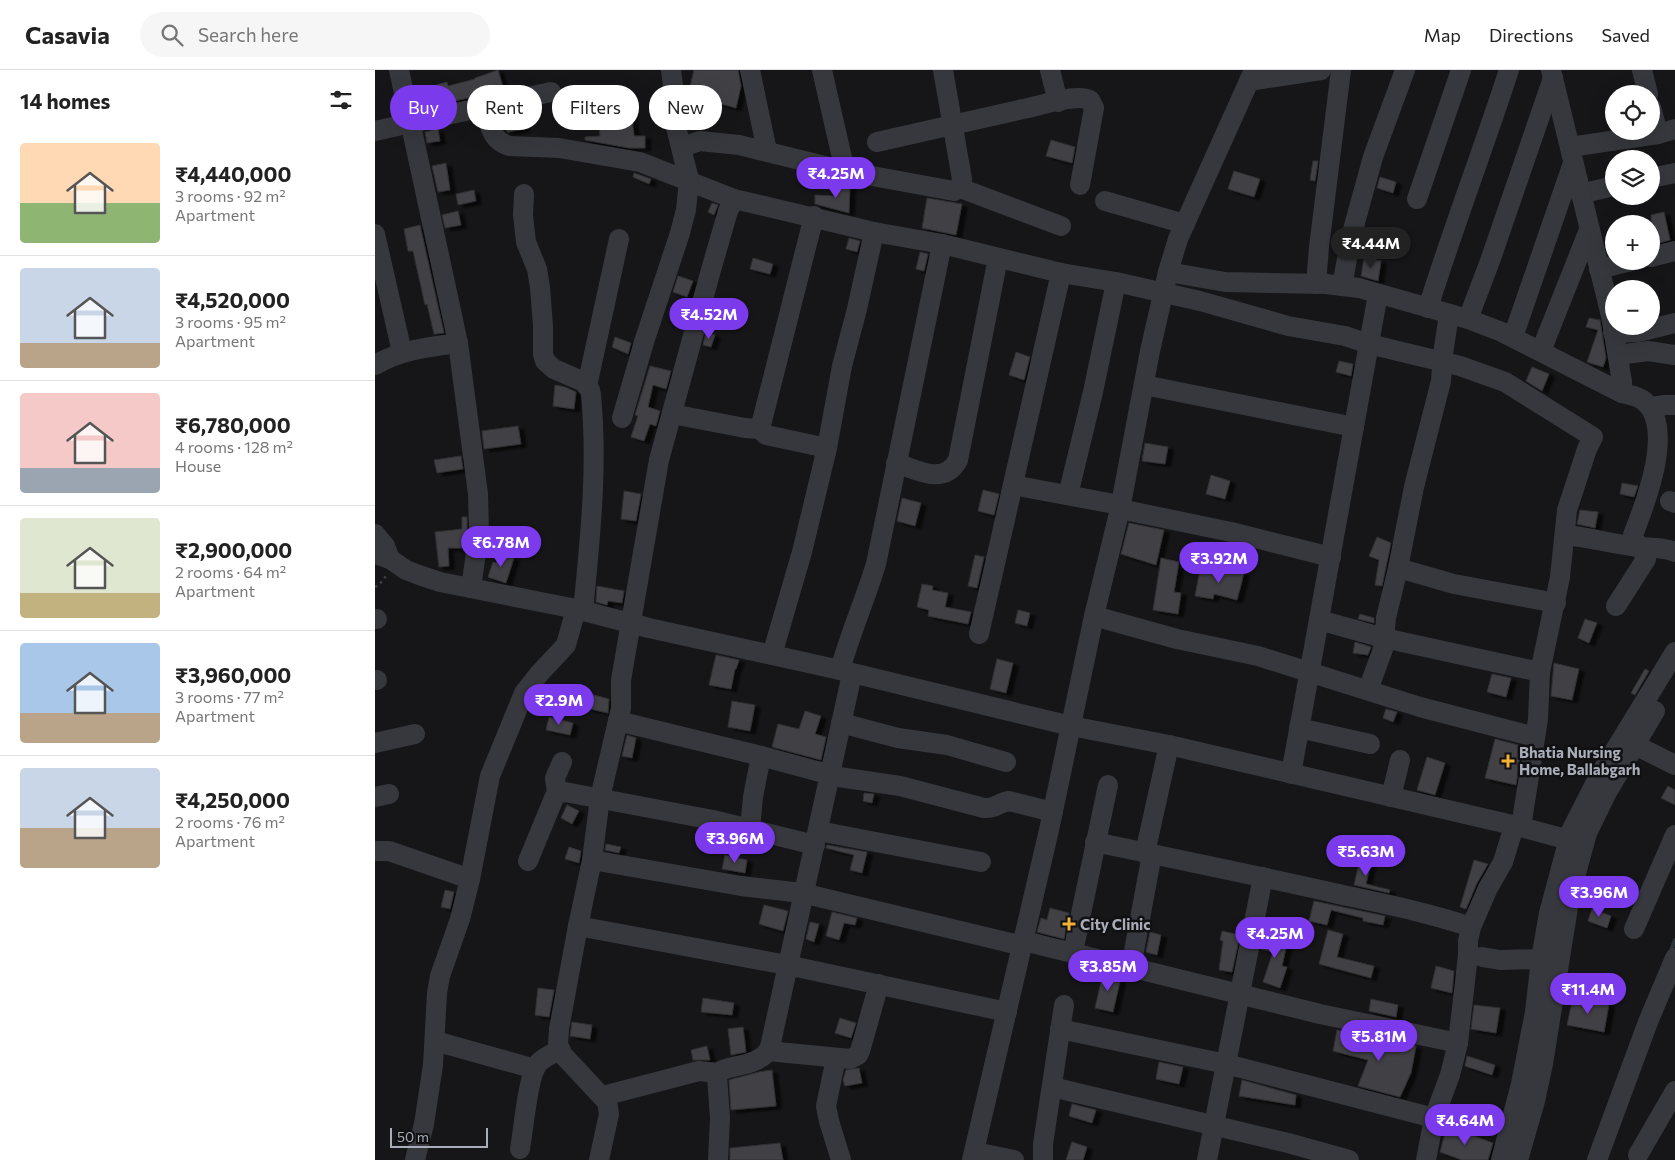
<!DOCTYPE html>
<meta charset="utf-8">
<style>
:root{--surface:#fff;--page:#f6f6f6;--text:#222;--muted:#767676;--line:#e0e0e0;--accent:#7c3aed}
body{margin:0;font-family:Commissioner,sans-serif;background:var(--page);color:var(--text);height:100vh;display:flex;flex-direction:column;font-size:19px;white-space:nowrap}
*{box-sizing:border-box;margin:0}
p{font-size:16px;color:var(--muted)}
.icon{flex:none;width:28px;height:28px;fill:none;stroke:currentColor;stroke-width:2;stroke-linecap:round;stroke-linejoin:round}
.map{position:relative;flex:1;overflow:hidden}
.panel{display:flex;flex-direction:column;background:var(--surface);width:375px}
.panel>*{flex:none}
.top-card{position:absolute;left:15px;top:15px;width:475px;height:45px;display:flex;gap:10px}
.tools{position:absolute;left:1230px;top:15px;display:grid;gap:10px}
.tools a{display:grid;place-items:center;width:55px;height:55px;border-radius:50%;background:var(--surface);box-shadow:0 5px 20px #0002;font-size:25px}
.scale{position:absolute;left:15px;bottom:12px;width:98px;box-sizing:border-box;padding-left:5px;border:2px solid #a8adb8;border-top:0;font-size:14px;line-height:18px;white-space:nowrap;color:#a8adb8;-webkit-text-stroke:4px #111113;paint-order:stroke}
.price{position:absolute;translate:-50% -42px;padding:0 11px;border-radius:18px;background:var(--accent);color:#fff;font-size:16px;line-height:32px;filter:drop-shadow(0 1px 2px #0008)}
.price::after{content:'';position:absolute;left:50%;top:30px;width:15px;height:11px;margin-left:-8px;background:inherit;clip-path:polygon(0 0,100% 0,50% 100%)}
.price.selected{background:#222;color:#fff}
ul{padding:0;list-style:none}
li{display:flex;align-items:center;gap:15px;height:125px;padding:0 20px}
li+li{border-top:1px solid var(--line)}
li span{display:grid;place-items:center;flex:none;width:140px;height:100px;border-radius:5px;color:#555}
li>.icon{margin-inline-start:auto}
span .icon{width:60px;height:60px;fill:#fffc;stroke-width:1}
li b{font-size:21px}
h2{display:flex;justify-content:space-between;align-items:center;height:60px;padding:0 20px;font-size:21px}
.chip{padding:0 18px;border-radius:22px;background:var(--surface);box-shadow:0 5px 20px #0002;font-size:18px;line-height:45px}
.chip.selected{background:var(--accent);color:#fff}
header{display:flex;align-items:center;gap:30px;box-sizing:border-box;height:70px;padding:0 25px;background:var(--surface);border-bottom:1px solid var(--line)}
header strong{font-size:24px}
nav{display:flex;gap:28px;margin-inline-start:auto;font-size:18px}
.search{width:350px;height:45px;background:var(--page);display:flex;align-items:center;gap:12px;box-sizing:border-box;padding:0 18px;border-radius:28px;color:var(--muted);font-size:19px}
main{display:flex;flex:1;min-height:0}
.map>svg:first-child{display:block}
.lines{fill:none;stroke-linecap:round;stroke-linejoin:round}
.stream{stroke:#2c353c;stroke-width:4}
.building{fill:#404145;stroke:#303034;filter:url(#shadow)}
.path{stroke:#3d3f44;stroke-width:2.5;stroke-dasharray:2.5 4;stroke-linecap:butt}
.minor{stroke:#37383d;stroke-width:20}
.poi-dot{fill:#f2b134;stroke:#111113;stroke-width:2}
.labels{text-anchor:middle;dominant-baseline:central;stroke-width:5;stroke-linejoin:round;paint-order:stroke}
.poi-label{font-size:15px;font-weight:bold;fill:#a8adb8;stroke:#111113;text-anchor:start}
</style>
<header>
<strong>Casavia</strong>
<div class="search"><svg class="icon" aria-label="search" viewBox="0 0 24 24"><circle cx="10" cy="10" r="6"/><path d="M15 15l6 6"/></svg>Search here</div>
<nav><a>Map</a><a>Directions</a><a>Saved</a></nav>
</header>
<main>
<section class="panel">
<h2>14 homes<svg class="icon" aria-label="filters" viewBox="0 0 24 24"><path d="M4 7h16M4 17h16"/><circle cx="9" cy="7" r="2"/><circle cx="15" cy="17" r="2"/></svg></h2>
<ul>
<li><span style="background:linear-gradient(#ffd9b3 60%,#8fb573 0)"><svg class="icon" aria-label="home" viewBox="0 0 24 24"><path d="M3 11l9-7 9 7M6 9v11h12V9"/></svg></span><div><b>₹4,440,000</b><p>3 rooms · 92 m²</p><p>Apartment</p></div></li>
<li><span style="background:linear-gradient(#c9d6e8 75%,#b9a48a 0)"><svg class="icon" aria-label="home" viewBox="0 0 24 24"><path d="M3 11l9-7 9 7M6 9v11h12V9"/></svg></span><div><b>₹4,520,000</b><p>3 rooms · 95 m²</p><p>Apartment</p></div></li>
<li><span style="background:linear-gradient(#f6c9c9 75%,#9aa5b1 0)"><svg class="icon" aria-label="home" viewBox="0 0 24 24"><path d="M3 11l9-7 9 7M6 9v11h12V9"/></svg></span><div><b>₹6,780,000</b><p>4 rooms · 128 m²</p><p>House</p></div></li>
<li><span style="background:linear-gradient(#dfe7d0 75%,#c2b280 0)"><svg class="icon" aria-label="home" viewBox="0 0 24 24"><path d="M3 11l9-7 9 7M6 9v11h12V9"/></svg></span><div><b>₹2,900,000</b><p>2 rooms · 64 m²</p><p>Apartment</p></div></li>
<li><span style="background:linear-gradient(#a9c7e8 70%,#b9a48a 0)"><svg class="icon" aria-label="home" viewBox="0 0 24 24"><path d="M3 11l9-7 9 7M6 9v11h12V9"/></svg></span><div><b>₹3,960,000</b><p>3 rooms · 77 m²</p><p>Apartment</p></div></li>
<li><span style="background:linear-gradient(#c9d6e8 60%,#b9a48a 0)"><svg class="icon" aria-label="home" viewBox="0 0 24 24"><path d="M3 11l9-7 9 7M6 9v11h12V9"/></svg></span><div><b>₹4,250,000</b><p>2 rooms · 76 m²</p><p>Apartment</p></div></li>
</ul>
</section>
<div class="map">
<svg width="1300" height="1090" viewBox="0 0 1300 1090">
<defs>
<filter id="shadow"><feDropShadow dx="5.5" dy="3" stdDeviation="1" flood-color="#0009"/></filter>
</defs>
<rect width="100%" height="100%" fill="#161618"/>
<g class="lines">
<path class="stream" d="M1295 883 1300 870"/>
</g>
<g class="building">
<path d="M123 0 129 20 66 34 61 15 72 12 73 16 100 9V8Z"/>
<path d="M319 0H363L366 16 361 38 313 25Z"/>
<path d="M256 39 259 66H270V78H254L210 70V67L225 66 223 42Z"/>
<path d="M145 41 149 59 133 62 127 56 124 46Z"/>
<path d="M63 59 65 71 52 73 50 62Z"/>
<path d="M676 70 700 77 697 93 671 86Z"/>
<path d="M938 91H943L940 111 935 110Z"/>
<path d="M71 93 75 120 63 122 57 96Z"/>
<path d="M859 101 885 109 879 127 853 119Z"/>
<path d="M259 103 276 109 274 114 258 107Z"/>
<path d="M1005 107 1021 112 1018 123 1002 118Z"/>
<path d="M460 115H475L474 143 440 134V125L460 126Z"/>
<path d="M99 120 101 131 83 135 81 124Z"/>
<path d="M552 128 587 134 581 165 547 158Z"/>
<path d="M337 133 343 135 339 145 333 142Z"/>
<path d="M83 141 86 155 70 158 67 145Z"/>
<path d="M1289 142 1295 170 1277 175 1276 145Z"/>
<path d="M45 155 69 263 59 264 52 234 50 235 38 181H33L29 159Z"/>
<path d="M474 168 485 171 482 182 471 179Z"/>
<path d="M545 182 553 184 549 201 541 199Z"/>
<path d="M378 188 398 194 395 204 375 199Z"/>
<path d="M989 188 1006 191 1003 211 986 206Z"/>
<path d="M303 206 318 211 312 227 298 222Z"/>
<path d="M1214 248 1225 250 1231 288 1228 297 1212 292 1223 260 1211 257Z"/>
<path d="M331 262 340 265 336 277 328 275Z"/>
<path d="M240 267 256 273 253 284 237 277Z"/>
<path d="M641 282 655 287 649 310 634 305Z"/>
<path d="M964 291 978 294 976 306 961 302Z"/>
<path d="M275 296 296 301 291 319 278 315 273 337 285 341 281 356 275 354 269 371 256 367 263 346 260 345Z"/>
<path d="M1157 297 1174 304 1167 321 1151 311Z"/>
<path d="M180 315 190 317 201 322 199 339 178 336Z"/>
<path d="M143 356 146 374 109 379 107 361Z"/>
<path d="M770 373 793 377 790 394 767 391Z"/>
<path d="M86 386 88 399 62 403 59 390Z"/>
<path d="M836 405 855 411 850 429 831 424Z"/>
<path d="M1247 413 1263 416 1259 427 1245 424Z"/>
<path d="M608 420 624 424 619 445 603 441Z"/>
<path d="M249 421 266 424 261 451 246 449Z"/>
<path d="M527 428 546 433 540 456 522 451Z"/>
<path d="M1205 440 1223 442 1220 458 1202 454Z"/>
<path d="M87 447H92V461L90 478H73L74 496 64 497 60 462 87 459Z"/>
<path d="M754 453 789 460 781 495 746 484Z"/>
<path d="M1002 467 1016 473 1007 516 1000 515 1004 490 994 486Z"/>
<path d="M124 484 139 488 131 513 113 507 118 492 121 493Z"/>
<path d="M600 485 609 487 602 518 593 516Z"/>
<path d="M786 488 804 492 799 522 806 523 803 544 778 540Z"/>
<path d="M849 498 869 503 862 530 839 524 838 529 820 526 825 500 848 505Z"/>
<path d="M547 514 558 516 557 520 573 523 570 537 596 542 593 554 553 546 554 540 542 537Z"/>
<path d="M222 516 249 521 247 533 233 531 232 535 221 532Z"/>
<path d="M643 540 655 543 652 556 640 553Z"/>
<path d="M985 544 999 548V553L983 549Z"/>
<path d="M1210 549 1222 553 1214 573 1203 568Z"/>
<path d="M980 572 996 577 993 585 978 583Z"/>
<path d="M341 585 364 590 361 599H360L356 619 334 615Z"/>
<path d="M622 589 638 593 631 623 615 619Z"/>
<path d="M1179 593 1204 599 1197 630 1176 626Z"/>
<path d="M1270 599 1274 601 1260 625 1256 623Z"/>
<path d="M1117 604 1136 608 1131 627 1112 622Z"/>
<path d="M215 624 234 629 233 643 211 638Z"/>
<path d="M357 631 380 635 375 661 353 657Z"/>
<path d="M1011 639 1022 642 1018 652 1008 648Z"/>
<path d="M430 641 446 646 440 664 451 667 446 690 397 677 403 654 424 659Z"/>
<path d="M174 647 198 653 195 665 171 660Z"/>
<path d="M252 665 261 668 257 688 247 686Z"/>
<path d="M1120 669 1147 676 1141 715 1110 708Z"/>
<path d="M1052 687 1070 693 1060 725 1042 720Z"/>
<path d="M1293 716 1300 720V735L1286 728Z"/>
<path d="M489 723 499 724 497 733 488 731Z"/>
<path d="M192 735 204 741 197 754 186 748Z"/>
<path d="M231 774 246 777 244 783 230 780Z"/>
<path d="M452 775 492 782 487 803 475 800 479 785 451 778Z"/>
<path d="M194 777 206 781 204 793 190 789Z"/>
<path d="M350 785 372 790 370 803 347 799Z"/>
<path d="M985 789 996 792 991 814 1015 820 1014 823 979 815Z"/>
<path d="M1099 790 1113 794 1102 813 1091 839 1085 837Z"/>
<path d="M70 820 79 822 75 839 66 837Z"/>
<path d="M939 831 1010 846 1008 855 988 851V848L956 840 952 855 934 851Z"/>
<path d="M389 835 413 841 408 861 384 854Z"/>
<path d="M675 838 694 843 689 869 662 862 666 848 672 850Z"/>
<path d="M1217 839 1236 846 1232 858 1213 851Z"/>
<path d="M457 842 482 848 480 855 469 853 464 870 451 866Z"/>
<path d="M435 852 444 854 439 872 431 869Z"/>
<path d="M953 860 968 864 962 887 999 896 996 908 944 894Z"/>
<path d="M847 861 865 865 857 902 844 900 848 871 845 870Z"/>
<path d="M775 862 786 865 782 885 771 882Z"/>
<path d="M889 864 913 869 907 896 912 897 905 918 888 912 898 882 886 879Z"/>
<path d="M1061 896 1079 901 1077 923 1056 918Z"/>
<path d="M728 903 746 907 738 942 720 938Z"/>
<path d="M163 918 179 920 174 947 160 945Z"/>
<path d="M1198 927 1234 934 1229 962 1192 955Z"/>
<path d="M328 928 359 933 357 945 326 942Z"/>
<path d="M996 929 1023 935 1021 947 994 941Z"/>
<path d="M1099 935 1125 938 1121 963 1096 959Z"/>
<path d="M465 948 481 953 476 968 460 963Z"/>
<path d="M197 952 217 955 215 969 195 966Z"/>
<path d="M368 957 371 982 356 985 353 959Z"/>
<path d="M962 960 984 964 983 968 1018 973 1019 972 1041 976 1036 1003 1025 1027 983 1016 993 990 958 981Z"/>
<path d="M332 976 335 990H318L316 980Z"/>
<path d="M1092 986 1120 995 1117 1005 1090 996Z"/>
<path d="M784 992 808 997 804 1014 781 1009Z"/>
<path d="M484 998 487 1013 470 1016 468 1010 471 1000Z"/>
<path d="M397 1000 401 1036 356 1040 354 1010 384 1002Z"/>
<path d="M867 1010 921 1025 920 1035 864 1026Z"/>
<path d="M697 1034 721 1040 717 1053 694 1046Z"/>
<path d="M1072 1056 1118 1073 1113 1090H1087L1065 1082Z"/>
<path d="M697 1072 712 1077 708 1090H691Z"/>
<path d="M405 1073 408 1090H355V1078Z"/>
</g>
<g class="lines">
<path class="path" d="M0 517 4 515 11 506"/>
<g class="minor">
<path d="M24 0 83 273 103 424 104 462 96 518"/>
<path d="M375 0 392 81"/>
<path d="M447 0 470 101"/>
<path d="M675 0 683 32"/>
<path d="M1176 0 1236 246 1247 312V323"/>
<path d="M1267 0 1273 24"/>
<path d="M874 11 946 0"/>
<path d="M109 37C115 54 115 70 134 76L184 78 265 92 359 129 499 162 567 174 686 203 741 212 825 231 913 256 970 266 994 274 1085 296 1130 312 1218 367 1212 379 1192 440 1185 507 1165 602 1163 649 1146 757"/>
<path d="M1276 37 1283 64"/>
<path d="M0 61 176 22"/>
<path d="M502 72C551 61 599 50 648 39 665 36 700 23 715 30L719 38 705 115"/>
<path d="M307 77 325 71 364 75 470 101 579 121 585 118 587 109 568 0"/>
<path d="M1195 77 1283 64 1300 59"/>
<path d="M1276 108 1300 103"/>
<path d="M585 118 686 156"/>
<path d="M149 124 148 145 151 172 162 199 165 217 168 256V284L170 291 179 299 209 312 215 320 216 325C223 398 215 469 208 541"/>
<path d="M1205 124 1239 116"/>
<path d="M1042 129 1086 0"/>
<path d="M730 131 810 154"/>
<path d="M439 146 385 359 391 365 452 378"/>
<path d="M0 164 27 282"/>
<path d="M1276 187 1300 181"/>
<path d="M1224 199 1256 191"/>
<path d="M793 202 850 212 951 214 984 218 1093 249 1127 262 1247 323C1254 325 1263 326 1269 331 1300 357 1271 432 1258 465 1259 475 1270 479 1271 489L1241 536"/>
<path d="M941 214 944 177 966 0"/>
<path d="M967 216 976 167 998 87 1030 0"/>
<path d="M1053 238C1078 158 1108 80 1134 0"/>
<path d="M1093 249 1115 191 1178 8"/>
<path d="M1238 263 1263 262 1300 253"/>
<path d="M1138 267 1198 93"/>
<path d="M1166 281 1214 160"/>
<path d="M1243 285 1273 281 1300 285"/>
<path d="M0 295C26 280 53 277 83 273"/>
<path d="M769 315 979 357"/>
<path d="M212 316 244 169"/>
<path d="M1276 337 1290 335H1300"/>
<path d="M297 344 370 358 385 359"/>
<path d="M247 348 269 272 305 163 311 140 314 110 300 53V31L296 0"/>
<path d="M521 393C543 400 569 416 583 390L623 188"/>
<path d="M638 415 745 435"/>
<path d="M693 425 718 322 741 212"/>
<path d="M1295 431 1300 433"/>
<path d="M745 439 856 462 956 487"/>
<path d="M0 464 10 476 15 489"/>
<path d="M1190 465C1215 467 1240 475 1265 477 1277 478 1288 477 1300 482"/>
<path d="M0 484 15 489 31 500 44 505 65 512 201 539 274 558 465 600 696 656 794 675 1146 757 1209 774"/>
<path d="M1023 498 1079 514 1181 533"/>
<path d="M719 546 802 569 883 586 1045 637 1160 667"/>
<path d="M0 549H2"/>
<path d="M944 550 1009 568 1165 602"/>
<path d="M604 564 686 203"/>
<path d="M397 585 427 482 452 378 467 296 482 239 499 162"/>
<path d="M465 600C475 564 490 530 501 494L567 174"/>
<path d="M0 610H2"/>
<path d="M993 620 1008 579 1011 548 1023 498 1039 417 1066 311 1068 284 1074 244"/>
<path d="M243 651 386 686 464 707 525 716 609 738C621 739 624 732 634 731L678 742"/>
<path d="M466 653 523 668 572 675 631 692"/>
<path d="M924 658 995 674"/>
<path d="M1248 669 1300 695"/>
<path d="M0 673 40 664"/>
<path d="M916 704 1003 224"/>
<path d="M182 724 180 708 187 692"/>
<path d="M0 727 14 724"/>
<path d="M1016 727 1025 690"/>
<path d="M375 759 378 727 386 686"/>
<path d="M443 761 606 792"/>
<path d="M720 772C800 789 880 805 959 823 1005 833 1052 842 1096 857"/>
<path d="M0 781H14L95 809"/>
<path d="M770 783 794 675"/>
<path d="M217 790 366 816 427 823 648 876"/>
<path d="M153 791 179 728 182 724 190 722 338 750 440 775"/>
<path d="M203 856 412 895 632 942"/>
<path d="M1259 859 1300 765"/>
<path d="M649 871 945 944 1083 973"/>
<path d="M698 882 733 715"/>
<path d="M1107 887 1125 890 1166 889"/>
<path d="M756 897 777 784"/>
<path d="M685 959 851 994 1059 1048"/>
<path d="M60 971 160 999"/>
<path d="M393 981 475 989 483 985 485 981 504 914"/>
<path d="M461 988 451 1036 454 1051 466 1090"/>
<path d="M677 1017 913 1073 974 1090"/>
<path d="M228 1026 324 1001 343 1003"/>
<path d="M145 1079C148 1063 153 1006 162 995 167 988 177 984 185 980"/>
<path d="M600 1082 639 1090"/>
<path d="M1263 1085 1300 1021"/>
<path d="M40 1090 49 1054 58 995 62 923 65 906 85 849 95 809 115 706 149 623 164 604 191 575 201 539"/>
<path d="M224 1090 234 1044 232 1032 188 985 183 975 184 959 203 856 217 790 225 728 246 638V610L284 390 336 200 353 141 359 129"/>
<path d="M343 1090 345 1048 342 1006 346 1001 350 999C364 995 389 993 395 977L477 604"/>
<path d="M597 1090 674 760 719 546 745 439 775 281 793 202 803 169 879 0"/>
<path d="M668 1090V1074L689 935"/>
<path d="M832 1090 888 807"/>
<path d="M1051 1090 1059 1048 1075 1005 1083 973 1093 885V871L1096 857 1113 818 1128 792 1139 756"/>
<path d="M1126 1090 1146 1014 1160 942 1166 889 1174 843 1196 761 1223 708 1300 582"/>
<path d="M1143 1090 1160 1031 1168 994 1195 825 1212 763 1231 724 1280 641"/>
<path d="M1222 1090 1273 952 1300 888"/>
</g>
</g>
<g class="poi-dot">
<path d="M1130.5 683.5h5v5h5v5h-5v5h-5v-5h-5v-5h5z"/>
<path d="M691.5 846.5h5v5h5v5h-5v5h-5v-5h-5v-5h5z"/>
</g>
<g class="labels">
<g class="poi-label">
<text x="1144" y="682">Bhatia Nursing<tspan x="1144" dy="17">Home, Ballabgarh</tspan></text>
<text x="705" y="854">City Clinic</text>
</g>
</g>
</svg>
<div class="tools">
<a><svg class="icon" aria-label="locate" viewBox="0 0 24 24"><circle cx="12" cy="12" r="6"/><path d="M12 2v4M12 18v4M2 12h4M18 12h4"/></svg></a>
<a><svg class="icon" aria-label="layers" viewBox="0 0 24 24"><path d="M12 4l9 5-9 5-9-5zM3 14l9 5 9-5"/></svg></a>
<a>+</a>
<a>−</a>
</div>
<div class="scale">50 m</div>
<b class="price" style="left:461px;top:129px">₹4.25M</b>
<b class="price selected" style="left:996px;top:199px">₹4.44M</b>
<b class="price" style="left:334px;top:270px">₹4.52M</b>
<b class="price" style="left:126px;top:498px">₹6.78M</b>
<b class="price" style="left:844px;top:514px">₹3.92M</b>
<b class="price" style="left:184px;top:656px">₹2.9M</b>
<b class="price" style="left:360px;top:794px">₹3.96M</b>
<b class="price" style="left:991px;top:807px">₹5.63M</b>
<b class="price" style="left:1224px;top:848px">₹3.96M</b>
<b class="price" style="left:900px;top:889px">₹4.25M</b>
<b class="price" style="left:733px;top:922px">₹3.85M</b>
<b class="price" style="left:1213px;top:945px">₹11.4M</b>
<b class="price" style="left:1004px;top:992px">₹5.81M</b>
<b class="price" style="left:1090px;top:1076px">₹4.64M</b>
<div class="top-card">
<a class="chip selected">Buy</a>
<a class="chip">Rent</a>
<a class="chip">Filters</a>
<a class="chip">New</a>
</div>
</div>
</main>
